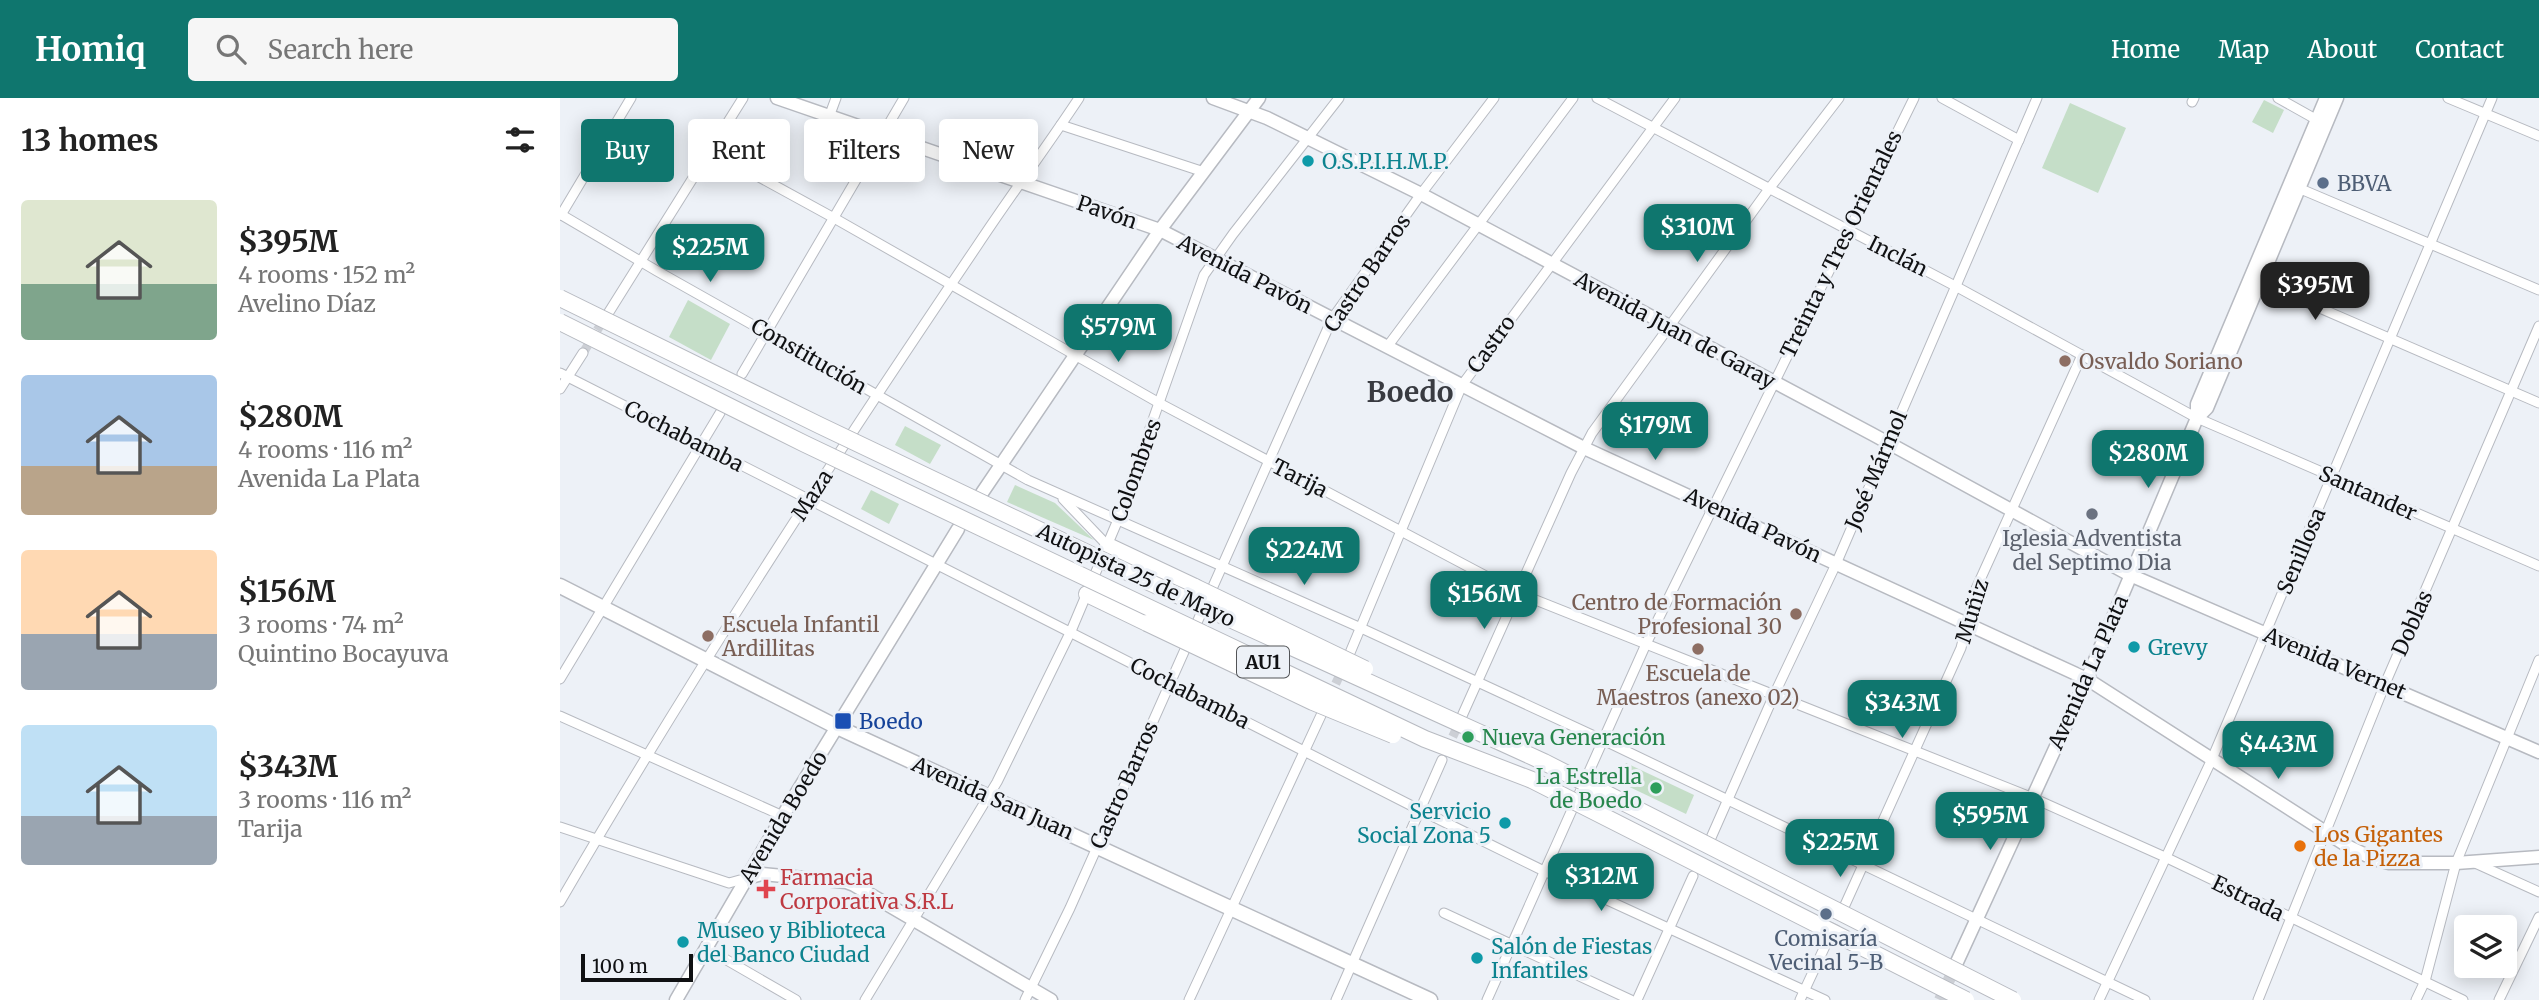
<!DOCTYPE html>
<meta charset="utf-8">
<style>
:root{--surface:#fff;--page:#f6f6f6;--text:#222;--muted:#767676;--accent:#0f766e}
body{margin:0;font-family:Merriweather,serif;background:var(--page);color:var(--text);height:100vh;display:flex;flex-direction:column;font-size:26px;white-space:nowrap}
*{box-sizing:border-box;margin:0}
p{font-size:23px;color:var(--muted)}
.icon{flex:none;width:38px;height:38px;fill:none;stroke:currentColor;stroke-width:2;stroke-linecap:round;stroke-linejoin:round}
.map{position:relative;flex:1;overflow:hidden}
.details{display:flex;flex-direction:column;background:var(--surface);width:560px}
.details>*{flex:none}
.hud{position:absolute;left:21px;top:21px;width:665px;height:63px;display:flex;gap:14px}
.tools{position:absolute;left:1894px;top:817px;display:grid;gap:14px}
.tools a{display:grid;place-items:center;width:63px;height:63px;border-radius:7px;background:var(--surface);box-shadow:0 4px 18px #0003;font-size:35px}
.scale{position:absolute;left:21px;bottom:18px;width:112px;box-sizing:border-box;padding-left:7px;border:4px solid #101113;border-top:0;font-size:19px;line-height:24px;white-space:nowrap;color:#101113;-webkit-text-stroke:5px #edf1f7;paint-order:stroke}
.price{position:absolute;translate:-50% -60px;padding:0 16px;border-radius:14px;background:var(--accent);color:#fff;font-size:23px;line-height:46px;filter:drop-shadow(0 2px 4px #0008)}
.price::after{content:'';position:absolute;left:50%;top:42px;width:21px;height:16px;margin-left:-10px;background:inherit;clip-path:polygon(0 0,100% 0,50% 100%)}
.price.on{background:#222;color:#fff}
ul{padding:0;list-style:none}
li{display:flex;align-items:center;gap:21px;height:175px;padding:0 21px}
li span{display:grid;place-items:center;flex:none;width:196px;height:140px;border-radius:7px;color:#555}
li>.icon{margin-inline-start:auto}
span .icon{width:84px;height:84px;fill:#fffc;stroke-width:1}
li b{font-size:30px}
h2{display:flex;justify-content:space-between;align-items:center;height:84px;padding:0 21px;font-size:30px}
.chip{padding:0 24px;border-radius:7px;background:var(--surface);box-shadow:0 4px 18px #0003;font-size:24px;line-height:63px}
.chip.on{background:var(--accent);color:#fff}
header{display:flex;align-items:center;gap:42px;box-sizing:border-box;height:98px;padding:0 35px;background:var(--accent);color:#fff}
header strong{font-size:33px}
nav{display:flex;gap:38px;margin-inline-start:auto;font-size:24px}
.search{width:490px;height:63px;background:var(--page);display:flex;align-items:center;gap:18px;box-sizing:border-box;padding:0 24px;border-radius:7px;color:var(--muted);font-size:26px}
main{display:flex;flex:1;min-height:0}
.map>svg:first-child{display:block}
.green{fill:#c5dec8}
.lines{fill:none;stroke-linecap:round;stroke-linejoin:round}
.street-tunnel{stroke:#cccfd5;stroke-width:9;stroke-dasharray:9 4.5;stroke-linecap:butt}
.secondary-tunnel{stroke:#cccfd5;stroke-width:12;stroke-dasharray:12 6;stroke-linecap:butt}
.street-casing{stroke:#b7bac1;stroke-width:11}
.secondary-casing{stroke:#b7bac1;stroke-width:15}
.primary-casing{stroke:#b7bac1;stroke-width:17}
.highway-casing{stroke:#b7bac1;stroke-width:18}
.street{stroke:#fff;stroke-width:9}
.secondary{stroke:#fff;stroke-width:12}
.primary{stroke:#fff;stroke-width:14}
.highway{stroke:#fff;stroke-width:16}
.highway-bridge-casing{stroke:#b7bac1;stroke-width:18;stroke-linecap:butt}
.highway-bridge{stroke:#fff;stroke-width:16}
.culture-dot{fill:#0f9aa8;stroke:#edf1f7;stroke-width:2.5}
.service-dot{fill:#5c6f8a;stroke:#edf1f7;stroke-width:2.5}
.education-dot{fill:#8d6e63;stroke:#edf1f7;stroke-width:2.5}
.worship-dot{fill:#6b7280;stroke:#edf1f7;stroke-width:2.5}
.transit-dot{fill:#1a4fb4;stroke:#edf1f7;stroke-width:2.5}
.leisure-dot{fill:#2e9e5b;stroke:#edf1f7;stroke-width:2.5}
.food-dot{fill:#e8710a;stroke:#edf1f7;stroke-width:2.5}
.health-dot{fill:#e0444e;stroke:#edf1f7;stroke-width:2.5}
.labels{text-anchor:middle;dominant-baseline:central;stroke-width:6;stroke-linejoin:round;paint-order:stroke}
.shield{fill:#edf1f7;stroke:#525457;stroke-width:2}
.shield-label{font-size:19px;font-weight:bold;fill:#101113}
.culture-label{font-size:21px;fill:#0d838f;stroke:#edf1f7;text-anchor:start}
.service-label{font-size:21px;fill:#4e5e75;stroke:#edf1f7;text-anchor:start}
.street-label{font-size:21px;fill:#101113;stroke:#edf1f7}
.education-label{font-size:21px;fill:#785e54;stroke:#edf1f7;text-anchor:start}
.worship-label{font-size:21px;fill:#5b616d;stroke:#edf1f7}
.transit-label{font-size:21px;fill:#164399;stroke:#edf1f7;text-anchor:start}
.leisure-label{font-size:21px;fill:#27864d;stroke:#edf1f7;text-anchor:start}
.food-label{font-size:21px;fill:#c56008;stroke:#edf1f7;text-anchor:start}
.health-label{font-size:21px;fill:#be3a42;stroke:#edf1f7;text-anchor:start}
.district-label{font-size:28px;font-weight:bold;fill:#393b41;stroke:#edf1f7}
</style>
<header>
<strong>Homiq</strong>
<div class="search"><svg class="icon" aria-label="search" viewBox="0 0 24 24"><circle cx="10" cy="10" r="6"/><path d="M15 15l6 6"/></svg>Search here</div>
<nav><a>Home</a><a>Map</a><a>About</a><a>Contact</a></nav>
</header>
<main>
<section class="details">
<h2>13 homes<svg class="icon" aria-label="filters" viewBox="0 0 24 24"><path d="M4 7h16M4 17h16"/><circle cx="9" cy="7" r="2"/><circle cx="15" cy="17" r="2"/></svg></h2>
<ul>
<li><span style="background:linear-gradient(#dfe7d0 60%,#7fa58c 0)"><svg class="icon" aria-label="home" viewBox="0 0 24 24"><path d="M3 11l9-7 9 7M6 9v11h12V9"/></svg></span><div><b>$395M</b><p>4 rooms · 152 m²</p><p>Avelino Díaz</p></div></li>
<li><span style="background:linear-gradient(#a9c7e8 65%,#b9a48a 0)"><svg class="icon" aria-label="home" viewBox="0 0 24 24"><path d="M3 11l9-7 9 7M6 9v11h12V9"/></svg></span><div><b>$280M</b><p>4 rooms · 116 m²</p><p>Avenida La Plata</p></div></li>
<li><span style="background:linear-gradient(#ffd9b3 60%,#9aa5b1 0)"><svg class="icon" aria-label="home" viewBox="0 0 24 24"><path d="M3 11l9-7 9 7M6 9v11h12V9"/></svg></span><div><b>$156M</b><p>3 rooms · 74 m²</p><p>Quintino Bocayuva</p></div></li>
<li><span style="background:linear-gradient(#bfe0f5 65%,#9aa5b1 0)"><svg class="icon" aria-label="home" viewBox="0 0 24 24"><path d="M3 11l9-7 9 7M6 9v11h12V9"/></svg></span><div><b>$343M</b><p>3 rooms · 116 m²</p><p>Tarija</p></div></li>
</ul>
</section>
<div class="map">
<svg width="1979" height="902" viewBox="0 0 1979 902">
<rect width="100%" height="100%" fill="#edf1f7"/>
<g class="green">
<path d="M1704 2 1724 12 1713 35 1692 24Z"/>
<path d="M1510 5 1566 30 1538 95 1482 70Z"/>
<path d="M128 202 170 226 151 262 109 239Z"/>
<path d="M345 328 381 347 370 366 335 347Z"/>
<path d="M455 387 495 405 534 442 447 404Z"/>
<path d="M311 392 339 406 329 426 301 411Z"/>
<path d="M1066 665 1134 697 1126 716 1057 683Z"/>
</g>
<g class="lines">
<g class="street-tunnel">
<path d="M23 255 46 218"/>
<path d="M770 598 783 570"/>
<path d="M887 651 900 623"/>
<path d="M1266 846 1282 812"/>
</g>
<path class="secondary-tunnel" d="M1380 902 1397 864"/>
<g class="street-casing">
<g id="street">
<path d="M1037 0 1397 189 1637 320 1979 468"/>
<path d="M1382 0 1459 42"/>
<path d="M1718 0 1759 23"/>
<path d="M1888 0 1979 38"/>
<path d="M1632 4 1634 0"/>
<path d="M269 19 276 0"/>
<path d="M501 27 644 74"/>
<path d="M150 52 274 120 601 306 958 495 1473 700 1605 759 1903 902"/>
<path d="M1736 89 1979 192"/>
<path d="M0 116 97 173 468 382 801 530 1043 642 1585 902"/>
<path d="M1 117 71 0"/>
<path d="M1695 182 1979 305"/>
<path d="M49 214 183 0"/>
<path d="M827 249 1013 0"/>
<path d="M0 275 860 712 984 773 1265 902"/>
<path d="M182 276 344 0"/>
<path d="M0 291 23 255"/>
<path d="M503 401 548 448"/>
<path d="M787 562 902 287 1115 0"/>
<path d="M0 581 160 315"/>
<path d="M0 618 223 718"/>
<path d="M902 618 1011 375 1032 335 1209 91 1279 0"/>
<path d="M0 729 169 785 187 780"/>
<path d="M1150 742 1214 597 1276 466 1477 0"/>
<path d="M1915 765 1979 794"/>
<path d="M0 804C130 580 272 362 417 148 450 98 486 50 519 0"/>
<path d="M1285 807 1401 550 1415 493 1522 257"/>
<path d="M884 815 1071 902"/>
<path d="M146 850 236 902"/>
<path d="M305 902 437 684 511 533 557 424 644 177 673 136 779 0"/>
<path d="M465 902 510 810 772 221 861 96 934 0"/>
<path d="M629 902 763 613"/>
<path d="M776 902 882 662"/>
<path d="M927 902 1086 546 1354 0"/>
<path d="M1077 902 1133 778"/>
<path d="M1240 902 1266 846"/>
<path d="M1539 902 1652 661 1932 0"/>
<path d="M1698 902 1825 586 1979 228"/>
<path d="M1856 902 1865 883 1896 765 1979 562"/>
<path d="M1939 902 1979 819"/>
</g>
</g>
<g class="secondary-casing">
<g id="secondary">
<path d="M217 0 600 132 1024 350 1527 581 1789 749 1814 761 1829 765H1896L1979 759"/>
<path d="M653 0 707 20 861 96 1312 336 1570 477 1979 654"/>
<path d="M1637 320V306L1766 0"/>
<path d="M422 395 600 132 699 0"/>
<path d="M187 780 202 776 286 784 294 787 491 902"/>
<path d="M1397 864 1527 581 1637 320 1647 310 1777 0"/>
<path d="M116 902 231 704 398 431"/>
</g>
</g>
<g class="primary-casing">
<path id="primary" d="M0 488 277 629 870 902"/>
</g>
<g class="highway-casing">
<g id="highway">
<path d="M548 448 635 489"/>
<path d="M527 496 587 525"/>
</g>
</g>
<use href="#street" class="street"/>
<use href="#secondary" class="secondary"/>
<use href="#primary" class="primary"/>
<use href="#highway" class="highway"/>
<g class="highway-bridge-casing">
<g id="highway-bridge">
<path d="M0 200 261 328 582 481 984 664 1453 902"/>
<path d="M0 224 245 346 865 641 972 682 1406 902"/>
<path d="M635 489 805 571"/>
<path d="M587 525 753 604 833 637"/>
</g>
</g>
<use href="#highway-bridge" class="highway-bridge"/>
</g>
<g class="culture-dot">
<circle cx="748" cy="63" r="7"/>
<circle cx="1574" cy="549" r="7"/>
<circle cx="945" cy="725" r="7"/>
<circle cx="123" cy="844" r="7"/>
<circle cx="917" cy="860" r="7"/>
</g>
<g class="service-dot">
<circle cx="1763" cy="85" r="7"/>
<circle cx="1266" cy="816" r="7"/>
</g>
<g class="education-dot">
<circle cx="1505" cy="263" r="7"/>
<circle cx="1236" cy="516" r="7"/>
<circle cx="148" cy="538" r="7"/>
<circle cx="1138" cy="551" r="7"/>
</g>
<circle class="worship-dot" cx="1532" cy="416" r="7"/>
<rect class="transit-dot" x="274" y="614" width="18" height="18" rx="3.5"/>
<g class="leisure-dot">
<circle cx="908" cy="639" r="7"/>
<circle cx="1096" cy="690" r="7"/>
</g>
<circle class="food-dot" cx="1740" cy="748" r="7"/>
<path class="health-dot" d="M202.5 780.5h7v7h7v7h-7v7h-7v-7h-7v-7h7z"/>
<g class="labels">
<rect class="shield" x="677" y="548.5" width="52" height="31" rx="5"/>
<g class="shield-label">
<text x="703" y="564">AU1</text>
</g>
<g class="culture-label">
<text x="762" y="63">O.S.P.I.H.M.P.</text>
<text x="1588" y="549">Grevy</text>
<text x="931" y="713" text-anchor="end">Servicio<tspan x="931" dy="24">Social Zona 5</tspan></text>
<text x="137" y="832">Museo y Biblioteca<tspan x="137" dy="24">del Banco Ciudad</tspan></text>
<text x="931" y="848">Salón de Fiestas<tspan x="931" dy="24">Infantiles</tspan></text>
</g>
<g class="service-label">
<text x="1777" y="85">BBVA</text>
<text x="1266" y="840" text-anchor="middle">Comisaría<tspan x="1266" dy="24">Vecinal 5-B</tspan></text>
</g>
<g class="street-label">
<text transform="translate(547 114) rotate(19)">Pavón</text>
<text transform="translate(1281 146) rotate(-64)">Treinta y Tres Orientales</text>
<text transform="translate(1338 158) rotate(27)">Inclán</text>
<text transform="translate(807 175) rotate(-56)">Castro Barros</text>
<text transform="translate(685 176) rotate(27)">Avenida Pavón</text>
<text transform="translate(1115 232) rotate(28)">Avenida Juan de Garay</text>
<text transform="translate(931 246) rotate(-54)">Castro</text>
<text transform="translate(249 258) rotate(30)">Constitución</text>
<text transform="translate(124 338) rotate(27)">Cochabamba</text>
<text transform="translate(576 372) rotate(-70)">Colombres</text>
<text transform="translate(1316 372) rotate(-67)">José Mármol</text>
<text transform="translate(740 380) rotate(27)">Tarija</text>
<text transform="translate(1808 395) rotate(24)">Santander</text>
<text transform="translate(252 397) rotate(-57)">Maza</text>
<text transform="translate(1193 427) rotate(25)">Avenida Pavón</text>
<text transform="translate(1741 453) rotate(-67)">Senillosa</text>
<text transform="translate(576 477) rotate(25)">Autopista 25 de Mayo</text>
<text transform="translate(1412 513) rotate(-73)">Muñiz</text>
<text transform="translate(1852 525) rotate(-66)">Doblas</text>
<text transform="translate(1775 565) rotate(23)">Avenida Vernet</text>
<text transform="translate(1528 574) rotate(-66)">Avenida La Plata</text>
<text transform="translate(630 595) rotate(27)">Cochabamba</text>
<text transform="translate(564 687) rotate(-66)">Castro Barros</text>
<text transform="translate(433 700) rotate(24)">Avenida San Juan</text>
<text transform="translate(223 719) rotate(-59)">Avenida Boedo</text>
<text transform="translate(1688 800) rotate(26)">Estrada</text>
</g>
<g class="education-label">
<text x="1519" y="263">Osvaldo Soriano</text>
<text x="1222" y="504" text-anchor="end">Centro de Formación<tspan x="1222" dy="24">Profesional 30</tspan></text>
<text x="162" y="526">Escuela Infantil<tspan x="162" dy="24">Ardillitas</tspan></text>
<text x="1138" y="575" text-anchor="middle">Escuela de<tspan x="1138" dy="24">Maestros (anexo 02)</tspan></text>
</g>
<g class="worship-label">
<text x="1532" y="440">Iglesia Adventista<tspan x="1532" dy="24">del Septimo Dia</tspan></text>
</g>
<g class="transit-label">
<text x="299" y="623">Boedo</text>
</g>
<g class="leisure-label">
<text x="922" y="639">Nueva Generación</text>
<text x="1082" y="678" text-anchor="end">La Estrella<tspan x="1082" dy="24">de Boedo</tspan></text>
</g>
<g class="food-label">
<text x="1754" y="736">Los Gigantes<tspan x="1754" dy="24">de la Pizza</tspan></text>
</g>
<g class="health-label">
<text x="220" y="779">Farmacia<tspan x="220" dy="24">Corporativa S.R.L</tspan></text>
</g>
<g class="district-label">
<text x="850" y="294">Boedo</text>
</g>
</g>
</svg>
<div class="tools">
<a><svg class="icon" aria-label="layers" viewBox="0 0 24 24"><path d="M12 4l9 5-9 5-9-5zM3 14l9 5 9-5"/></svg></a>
</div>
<div class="scale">100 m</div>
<b class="price" style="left:1137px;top:166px">$310M</b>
<b class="price" style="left:150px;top:186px">$225M</b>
<b class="price on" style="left:1755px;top:224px">$395M</b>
<b class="price" style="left:558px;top:266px">$579M</b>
<b class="price" style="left:1095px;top:364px">$179M</b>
<b class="price" style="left:1588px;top:392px">$280M</b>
<b class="price" style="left:744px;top:489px">$224M</b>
<b class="price" style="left:924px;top:533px">$156M</b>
<b class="price" style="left:1342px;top:642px">$343M</b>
<b class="price" style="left:1718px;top:683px">$443M</b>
<b class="price" style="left:1430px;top:754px">$595M</b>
<b class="price" style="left:1280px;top:781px">$225M</b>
<b class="price" style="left:1041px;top:815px">$312M</b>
<div class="hud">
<a class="chip on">Buy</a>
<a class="chip">Rent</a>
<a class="chip">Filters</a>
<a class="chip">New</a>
</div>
</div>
</main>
